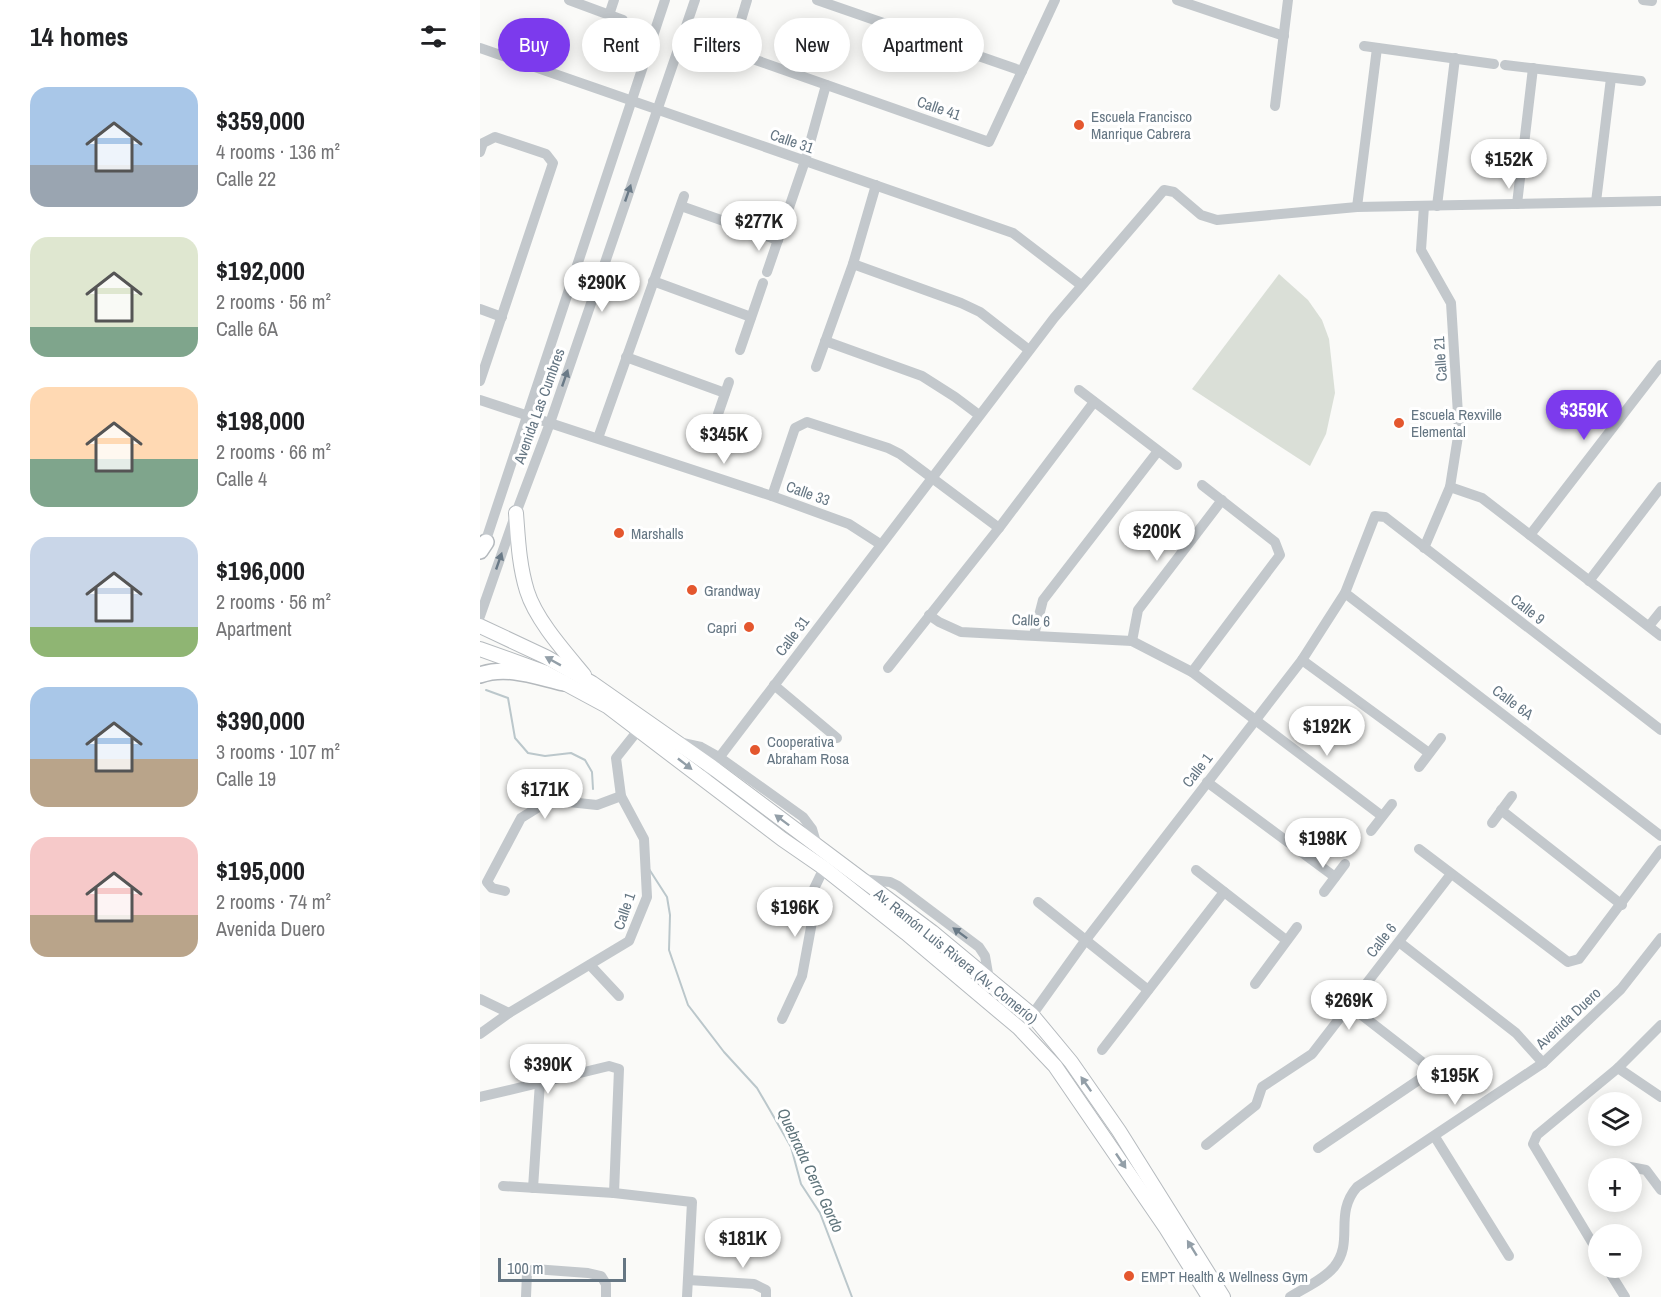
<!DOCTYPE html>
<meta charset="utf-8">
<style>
:root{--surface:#fff;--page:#f6f6f6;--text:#202124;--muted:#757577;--accent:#7c3aed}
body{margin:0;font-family:"Archivo Narrow",sans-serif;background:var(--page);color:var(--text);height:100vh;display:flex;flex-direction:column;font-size:22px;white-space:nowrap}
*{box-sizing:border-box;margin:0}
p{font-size:20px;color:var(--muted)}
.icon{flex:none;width:33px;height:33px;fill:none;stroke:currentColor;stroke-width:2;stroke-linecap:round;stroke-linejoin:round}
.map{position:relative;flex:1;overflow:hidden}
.panel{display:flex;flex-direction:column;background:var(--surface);width:480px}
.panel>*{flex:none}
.top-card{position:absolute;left:18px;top:18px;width:570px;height:54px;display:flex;gap:12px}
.fabs{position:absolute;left:1108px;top:1092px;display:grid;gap:12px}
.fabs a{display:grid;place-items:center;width:54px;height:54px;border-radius:50%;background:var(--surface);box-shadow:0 3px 15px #0003;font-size:30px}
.scale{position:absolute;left:18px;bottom:15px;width:128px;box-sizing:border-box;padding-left:6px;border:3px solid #657683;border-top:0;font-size:16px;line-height:21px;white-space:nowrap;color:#657683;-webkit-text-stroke:4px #fff;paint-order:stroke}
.price{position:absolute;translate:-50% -51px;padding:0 14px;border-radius:21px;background:#fff;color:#222;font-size:20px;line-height:39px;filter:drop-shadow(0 2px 3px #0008)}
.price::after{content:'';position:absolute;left:50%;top:36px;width:18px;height:14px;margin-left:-9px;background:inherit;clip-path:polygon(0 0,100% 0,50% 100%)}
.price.active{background:var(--accent);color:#fff}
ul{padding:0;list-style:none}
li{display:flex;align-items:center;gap:18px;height:150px;padding:0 30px}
li span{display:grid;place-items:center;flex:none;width:168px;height:120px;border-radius:18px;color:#555}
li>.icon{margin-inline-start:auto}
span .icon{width:72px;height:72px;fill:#fffc;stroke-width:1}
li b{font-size:26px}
h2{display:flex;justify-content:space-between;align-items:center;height:72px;padding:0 30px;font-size:26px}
.pill{padding:0 21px;border-radius:27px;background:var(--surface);box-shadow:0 3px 15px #0003;font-size:21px;line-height:54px}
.pill.active{background:var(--accent);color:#fff}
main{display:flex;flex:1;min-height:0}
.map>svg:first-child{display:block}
.green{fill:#dadfd7}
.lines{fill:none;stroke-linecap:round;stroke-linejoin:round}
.stream{stroke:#bbc7cb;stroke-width:2}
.major-casing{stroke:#b5babe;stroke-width:16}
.highway-casing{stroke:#b4b9bd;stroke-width:18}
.minor{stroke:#c3c8cc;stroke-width:10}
.major{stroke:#fff;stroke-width:14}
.highway{stroke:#fff;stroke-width:15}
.oneway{fill:#6a7a87}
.oneway2{fill:#939fa8}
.poi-dot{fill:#e4572e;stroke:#fff;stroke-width:2}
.labels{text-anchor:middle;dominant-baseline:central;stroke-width:6;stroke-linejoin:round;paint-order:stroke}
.street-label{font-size:15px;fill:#657683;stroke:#fff}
.poi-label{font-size:15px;fill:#657683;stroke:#fff;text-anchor:start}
.water-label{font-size:16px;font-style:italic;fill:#60757c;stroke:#fff}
</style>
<main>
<section class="panel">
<h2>14 homes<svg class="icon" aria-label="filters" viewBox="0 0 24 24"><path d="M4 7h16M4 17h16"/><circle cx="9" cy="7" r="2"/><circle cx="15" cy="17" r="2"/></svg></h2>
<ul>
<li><span style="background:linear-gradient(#a9c7e8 65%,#9aa5b1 0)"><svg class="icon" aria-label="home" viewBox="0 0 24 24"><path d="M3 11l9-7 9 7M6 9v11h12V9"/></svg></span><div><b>$359,000</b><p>4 rooms · 136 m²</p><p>Calle 22</p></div></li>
<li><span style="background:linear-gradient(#dfe7d0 75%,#7fa58c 0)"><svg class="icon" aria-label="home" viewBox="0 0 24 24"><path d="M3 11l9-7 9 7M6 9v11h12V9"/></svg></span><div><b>$192,000</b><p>2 rooms · 56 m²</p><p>Calle 6A</p></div></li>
<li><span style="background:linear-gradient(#ffd9b3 60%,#7fa58c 0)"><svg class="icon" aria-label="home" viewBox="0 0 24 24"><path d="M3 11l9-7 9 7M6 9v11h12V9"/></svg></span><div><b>$198,000</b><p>2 rooms · 66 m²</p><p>Calle 4</p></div></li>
<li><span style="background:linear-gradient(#c9d6e8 75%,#8fb573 0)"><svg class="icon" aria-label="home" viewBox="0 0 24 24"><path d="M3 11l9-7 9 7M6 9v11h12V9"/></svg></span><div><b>$196,000</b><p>2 rooms · 56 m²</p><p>Apartment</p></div></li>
<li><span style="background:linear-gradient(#a9c7e8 60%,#b9a48a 0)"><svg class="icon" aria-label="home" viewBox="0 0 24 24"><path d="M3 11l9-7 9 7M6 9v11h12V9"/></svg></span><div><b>$390,000</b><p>3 rooms · 107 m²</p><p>Calle 19</p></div></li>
<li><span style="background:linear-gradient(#f6c9c9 65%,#b9a48a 0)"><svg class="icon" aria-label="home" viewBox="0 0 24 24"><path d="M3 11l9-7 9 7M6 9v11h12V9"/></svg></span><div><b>$195,000</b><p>2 rooms · 74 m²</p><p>Avenida Duero</p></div></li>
</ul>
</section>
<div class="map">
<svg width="1181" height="1297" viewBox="0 0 1181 1297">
<rect width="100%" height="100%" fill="#fafaf8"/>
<path class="green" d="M799 274 828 300 842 320 849 339 855 393 846 434 830 466 712 389Z"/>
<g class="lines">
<g class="stream">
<path d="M6 690 28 698 35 738 48 753 65 756 91 753 105 760 112 772 113 789"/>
<path d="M169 869 187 897 190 915 189 950 208 1005 244 1052 277 1088 291 1112 311 1147 321 1184 340 1213 372 1297"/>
</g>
<g class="major-casing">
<g id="major">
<path d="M36 513C38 539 39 565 47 591 56 620 85 652 104 675"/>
<path d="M0 626 66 657 112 683 232 767 452 932 552 1015 591 1062 639 1131 743 1297"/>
<path d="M0 649 64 672 127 706 302 839 344 868 426 933 539 1028 575 1066 686 1228 729 1297"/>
</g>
</g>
<g class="highway-casing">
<g id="highway">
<path d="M0 551 6 542"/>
<path d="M0 675C27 665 57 677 84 683"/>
</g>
</g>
<g class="minor">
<path d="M89 0 143 20"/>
<path d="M337 0 542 71"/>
<path d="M697 0 804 36"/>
<path d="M1163 0 1172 1"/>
<path d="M129 15 134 0"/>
<path d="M233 45 509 142 575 0"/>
<path d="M884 46 1014 64"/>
<path d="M0 48 533 233 601 285"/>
<path d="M252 50 267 0"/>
<path d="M1025 65 1161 81"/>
<path d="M795 106 808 0"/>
<path d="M0 152 3 143 15 137 66 154 73 163 0 381"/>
<path d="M1116 202 1131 78"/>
<path d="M1037 204 1053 68"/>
<path d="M201 206 298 240"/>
<path d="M957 206 975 58"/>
<path d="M877 207 897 48"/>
<path d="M373 264 481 303 500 312 549 350"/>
<path d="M287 272 325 161 346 85"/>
<path d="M173 281 271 317"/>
<path d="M0 309 22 317"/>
<path d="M345 341 442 376 475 397 499 415"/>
<path d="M260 350 283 283"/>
<path d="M146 357 245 393"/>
<path d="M336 367 373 264 396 185"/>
<path d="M599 390 697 465"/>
<path d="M0 400 292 496 369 524 400 544"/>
<path d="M238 414 249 382"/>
<path d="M118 438 204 196"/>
<path d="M970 487 1002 498 1181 636"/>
<path d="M292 496 315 428 327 422 408 448 420 454 519 528"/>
<path d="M1050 535 1181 365"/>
<path d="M4 546 185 0"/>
<path d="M944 548 970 487 979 430 971 303 941 250 944 206"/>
<path d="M1109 581 1181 487"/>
<path d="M865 593 1181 836"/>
<path d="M449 615 459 622 481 632 652 641 712 672 902 816"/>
<path d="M0 616 36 513 70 423 215 0"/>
<path d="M1169 626 1181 611"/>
<path d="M554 635 563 600 678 451"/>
<path d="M652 641 658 610 742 500"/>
<path d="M822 660 949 753"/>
<path d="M408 668 519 528 614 402"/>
<path d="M712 672 800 555 795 542 722 485"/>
<path d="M294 685 357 738"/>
<path d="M198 742 221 747 239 757 323 817 332 829 337 846"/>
<path d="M939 767 961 738"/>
<path d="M229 771 574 318 684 190 694 192 721 215 737 220 877 207 1181 201"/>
<path d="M727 782 855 877"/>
<path d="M1021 810 1142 905"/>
<path d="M1012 823 1032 796"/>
<path d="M891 831 912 804"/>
<path d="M939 849 1088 962 1099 959 1181 850"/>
<path d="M716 870 806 940"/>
<path d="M381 879 410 882 418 886 499 947 505 956 509 979"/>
<path d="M25 891 12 888 7 882 41 818 70 800 117 805 141 796"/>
<path d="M844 892 865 864"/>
<path d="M558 902 668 990"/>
<path d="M919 942 1036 1033 1063 1063"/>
<path d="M110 965 139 996"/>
<path d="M775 984 817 927"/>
<path d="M0 999 29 1013"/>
<path d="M302 1019 322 976 332 922 327 908 331 895 344 868"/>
<path d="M539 1028 552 1015 605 941 822 660 865 593 895 516 905 517 1181 730"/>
<path d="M0 1034 29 1013 149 941 167 897 164 839 141 796 136 758 159 729"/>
<path d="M622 1050 744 892"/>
<path d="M1138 1068 1181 1097"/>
<path d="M0 1097 129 1066 139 1069 134 1193"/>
<path d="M955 1137 1029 1256"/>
<path d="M726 1145 776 1105 782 1087 832 1054 971 874"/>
<path d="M838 1148 949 1073 946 1065 870 1006"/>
<path d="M1145 1166 1166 1170 1181 1190"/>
<path d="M23 1186 134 1193 212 1202 207 1297"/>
<path d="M53 1188 60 1082"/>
<path d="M1119 1254 1053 1144 1057 1135 1138 1068 1181 1025"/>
<path d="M1127 1268 1145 1297"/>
<path d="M208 1280 274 1284 286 1290V1297"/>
<path d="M46 1297 47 1273 54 1269 108 1273 121 1276 126 1284V1297"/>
<path d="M810 1297C824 1288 843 1280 854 1267 875 1241 853 1215 877 1187L1063 1063 1141 989 1181 938"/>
</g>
<use href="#major" class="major"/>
<use href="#highway" class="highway"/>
</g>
<defs><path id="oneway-solid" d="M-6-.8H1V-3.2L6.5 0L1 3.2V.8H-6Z" transform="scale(1.5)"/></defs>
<g class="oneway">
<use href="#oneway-solid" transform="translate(148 193) rotate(-71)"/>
<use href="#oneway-solid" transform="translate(85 378) rotate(-71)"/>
<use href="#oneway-solid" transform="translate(19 561) rotate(-71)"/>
<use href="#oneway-solid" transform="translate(480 933) rotate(-143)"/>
</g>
<g class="oneway2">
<use href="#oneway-solid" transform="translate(73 661) rotate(-151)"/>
<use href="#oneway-solid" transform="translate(205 764) rotate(38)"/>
<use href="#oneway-solid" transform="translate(302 820) rotate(-143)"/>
<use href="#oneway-solid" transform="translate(606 1084) rotate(-125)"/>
<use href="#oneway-solid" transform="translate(641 1161) rotate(56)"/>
<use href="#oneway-solid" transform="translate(712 1248) rotate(-122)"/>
</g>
<g class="poi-dot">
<circle cx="599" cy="125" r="6"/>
<circle cx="919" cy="423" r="6"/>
<circle cx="139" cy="533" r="6"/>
<circle cx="212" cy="590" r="6"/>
<circle cx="269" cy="627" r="6"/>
<circle cx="275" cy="750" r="6"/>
<circle cx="649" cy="1276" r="6"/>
</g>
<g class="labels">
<g class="street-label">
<text transform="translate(459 108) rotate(19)">Calle 41</text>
<text transform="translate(312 141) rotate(19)">Calle 31</text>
<text transform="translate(960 359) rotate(-94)">Calle 21</text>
<text transform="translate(59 406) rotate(-70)">Avenida Las Cumbres</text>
<text transform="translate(328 493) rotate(20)">Calle 33</text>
<text transform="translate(1048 609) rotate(38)">Calle 9</text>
<text transform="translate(551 620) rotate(3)">Calle 6</text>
<text transform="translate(312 636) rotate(-53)">Calle 31</text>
<text transform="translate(1033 702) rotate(37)">Calle 6A</text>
<text transform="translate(717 770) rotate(-52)">Calle 1</text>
<text transform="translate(144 911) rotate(-71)">Calle 1</text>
<text transform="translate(901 940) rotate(-52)">Calle 6</text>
<text transform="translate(476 956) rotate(39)">Av. Ramón Luis Rivera (Av. Comerío)</text>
<text transform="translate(1088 1018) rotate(-43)">Avenida Duero</text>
</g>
<g class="poi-label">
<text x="611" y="116">Escuela Francisco<tspan x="611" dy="17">Manrique Cabrera</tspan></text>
<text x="931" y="414">Escuela Rexville<tspan x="931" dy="17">Elemental</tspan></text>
<text x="151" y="533">Marshalls</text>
<text x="224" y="590">Grandway</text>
<text x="257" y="627" text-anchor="end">Capri</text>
<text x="287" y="741">Cooperativa<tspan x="287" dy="17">Abraham Rosa</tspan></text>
<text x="661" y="1276">EMPT Health &amp; Wellness Gym</text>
</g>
<g class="water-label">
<text transform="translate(331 1170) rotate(65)">Quebrada Cerro Gordo</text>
</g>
</g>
</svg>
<div class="fabs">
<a><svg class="icon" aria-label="layers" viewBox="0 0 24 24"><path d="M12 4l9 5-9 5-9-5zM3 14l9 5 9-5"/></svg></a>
<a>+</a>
<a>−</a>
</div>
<div class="scale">100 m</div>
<b class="price" style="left:1029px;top:190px">$152K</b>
<b class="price" style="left:279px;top:252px">$277K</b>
<b class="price" style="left:122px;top:313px">$290K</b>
<b class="price active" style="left:1104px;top:441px">$359K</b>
<b class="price" style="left:244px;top:465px">$345K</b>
<b class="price" style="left:677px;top:562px">$200K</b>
<b class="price" style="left:847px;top:757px">$192K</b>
<b class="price" style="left:65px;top:820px">$171K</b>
<b class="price" style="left:843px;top:869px">$198K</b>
<b class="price" style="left:315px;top:938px">$196K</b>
<b class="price" style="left:869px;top:1031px">$269K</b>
<b class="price" style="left:68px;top:1095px">$390K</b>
<b class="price" style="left:975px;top:1106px">$195K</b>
<b class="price" style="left:263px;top:1269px">$181K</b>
<div class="top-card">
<a class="pill active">Buy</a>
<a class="pill">Rent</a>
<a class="pill">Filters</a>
<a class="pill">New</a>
<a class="pill">Apartment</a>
</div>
</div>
</main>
